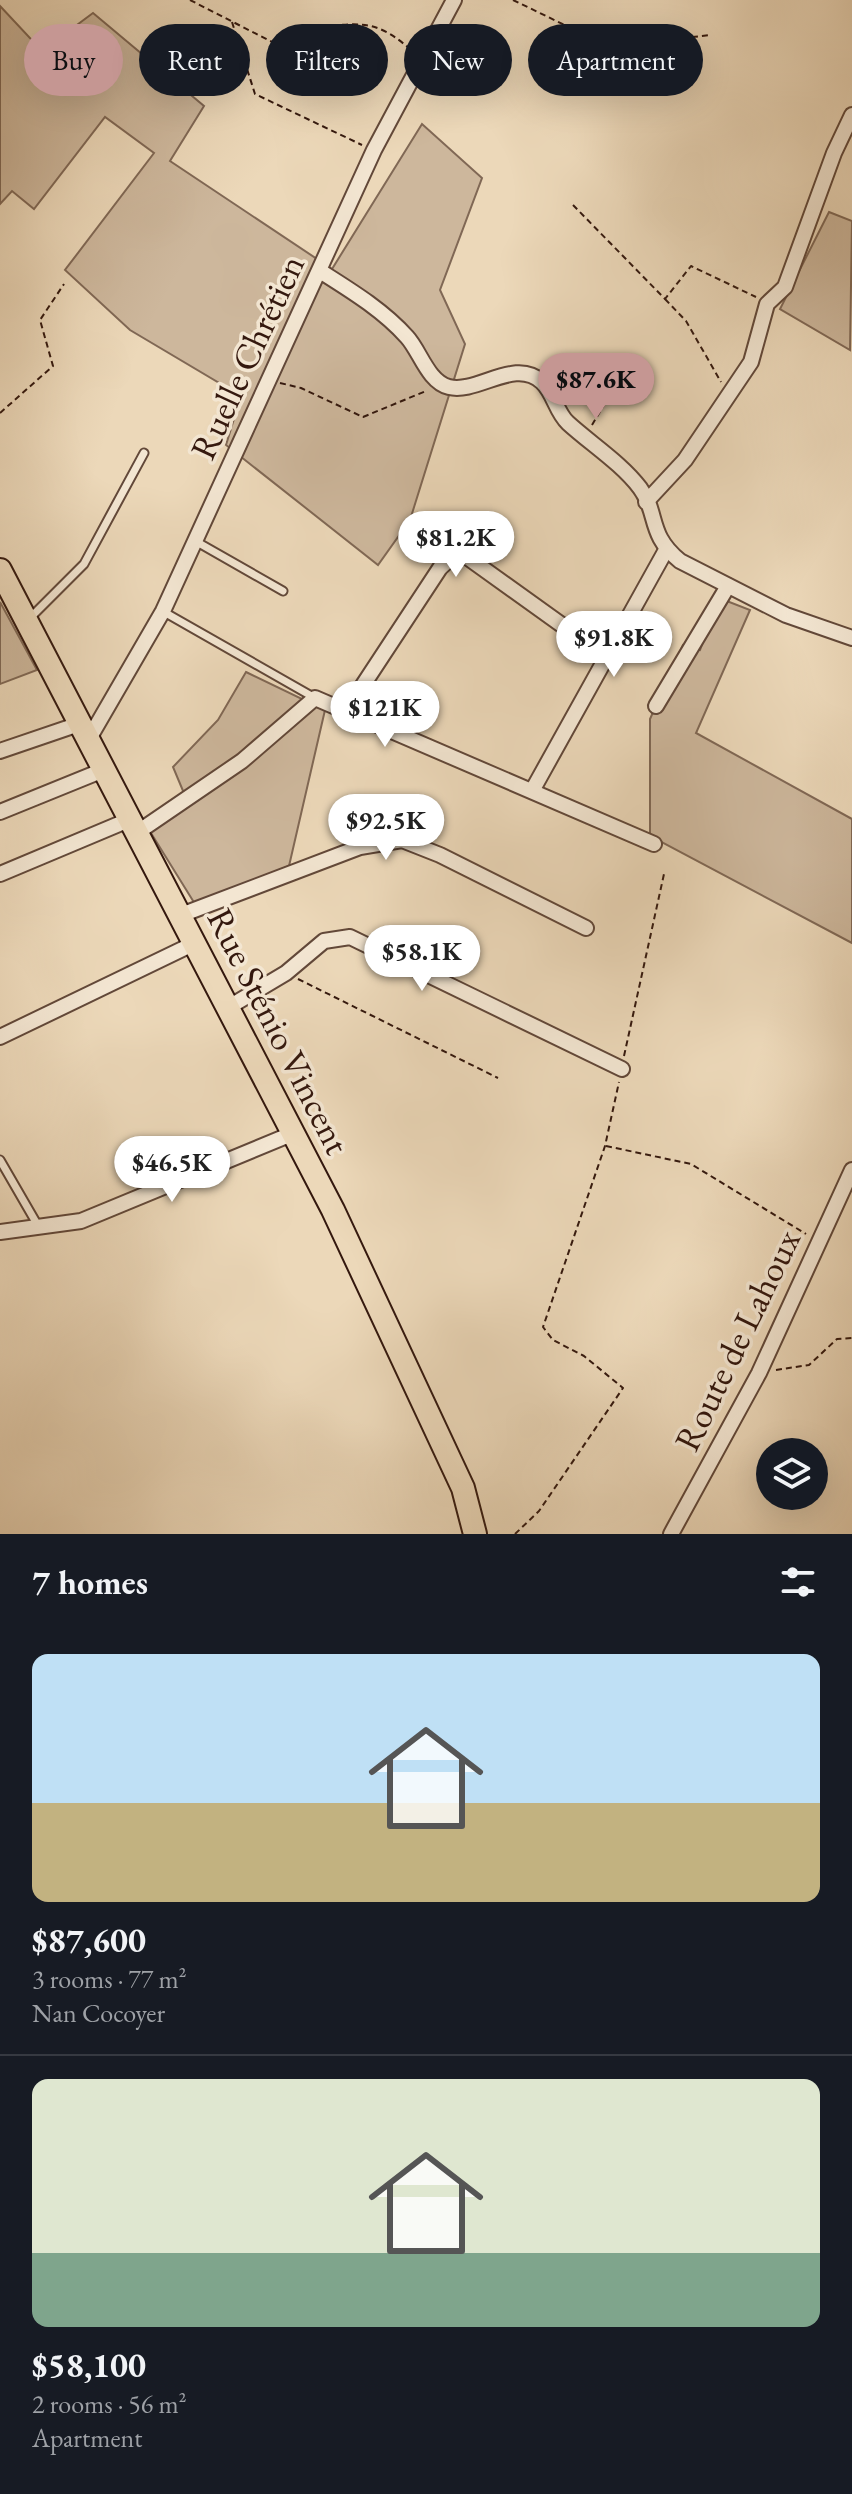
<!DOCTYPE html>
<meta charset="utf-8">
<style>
:root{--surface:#171b24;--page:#242831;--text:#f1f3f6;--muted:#9ea1a6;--line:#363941;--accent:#c59692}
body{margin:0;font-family:"EB Garamond",serif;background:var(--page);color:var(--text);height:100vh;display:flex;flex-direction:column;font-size:30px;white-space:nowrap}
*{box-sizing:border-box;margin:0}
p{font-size:26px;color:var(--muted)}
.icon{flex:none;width:44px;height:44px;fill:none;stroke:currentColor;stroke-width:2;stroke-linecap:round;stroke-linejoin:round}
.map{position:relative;height:1534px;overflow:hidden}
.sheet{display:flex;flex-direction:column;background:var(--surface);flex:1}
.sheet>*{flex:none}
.guide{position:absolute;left:24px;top:24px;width:804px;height:72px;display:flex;gap:16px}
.fabs{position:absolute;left:756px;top:1438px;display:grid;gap:16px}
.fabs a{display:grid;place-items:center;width:72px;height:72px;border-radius:50%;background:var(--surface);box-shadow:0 8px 32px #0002;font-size:40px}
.price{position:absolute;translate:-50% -68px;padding:0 18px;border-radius:28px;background:#fff;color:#222;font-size:26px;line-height:52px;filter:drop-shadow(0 2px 4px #0008)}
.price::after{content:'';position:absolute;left:50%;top:48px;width:24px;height:18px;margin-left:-12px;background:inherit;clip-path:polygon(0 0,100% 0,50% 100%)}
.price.selected{background:var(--accent);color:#111}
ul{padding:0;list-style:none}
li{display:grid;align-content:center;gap:16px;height:424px;padding:0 32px}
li+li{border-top:2px solid var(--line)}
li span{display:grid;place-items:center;height:248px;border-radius:16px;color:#555}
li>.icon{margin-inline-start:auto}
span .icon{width:144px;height:144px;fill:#fffc;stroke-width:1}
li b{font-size:34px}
h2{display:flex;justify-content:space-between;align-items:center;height:96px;padding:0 32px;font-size:34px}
.chip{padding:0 28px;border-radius:36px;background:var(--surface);box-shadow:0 8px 32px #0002;font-size:28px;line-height:72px}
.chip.selected{background:var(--accent);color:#111}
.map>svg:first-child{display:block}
.grass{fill:#cdb79c;stroke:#806855;stroke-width:2}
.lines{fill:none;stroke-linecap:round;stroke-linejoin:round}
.service-casing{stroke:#624839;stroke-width:11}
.minor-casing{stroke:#624839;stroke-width:18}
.primary-casing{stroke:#34180e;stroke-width:26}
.path{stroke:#34180e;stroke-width:2;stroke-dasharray:6 4;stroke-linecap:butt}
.service{stroke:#f3e6d2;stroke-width:7}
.minor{stroke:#f3e6d2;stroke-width:14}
.primary{stroke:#ecd8b9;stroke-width:22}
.labels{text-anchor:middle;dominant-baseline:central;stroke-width:7;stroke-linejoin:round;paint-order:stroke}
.street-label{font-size:36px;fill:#34180e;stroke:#f3e6d2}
</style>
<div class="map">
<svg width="852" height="1534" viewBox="0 0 852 1534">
<rect width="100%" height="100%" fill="#ecd8b9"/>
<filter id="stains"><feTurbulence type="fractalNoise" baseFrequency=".0025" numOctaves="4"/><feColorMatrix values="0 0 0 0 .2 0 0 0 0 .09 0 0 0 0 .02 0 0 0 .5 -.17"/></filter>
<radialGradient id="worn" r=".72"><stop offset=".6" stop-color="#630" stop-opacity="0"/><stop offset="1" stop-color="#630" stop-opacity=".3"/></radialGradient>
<g class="grass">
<path d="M0 6 42 51 93 13 204 106 170 161 332 269 422 124 482 178 440 290 465 344 410 520 378 565 226 445 241 396 130 330 65 270 154 153 105 117 34 209 12 191 0 204Z"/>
<path d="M829 212 852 221 850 350 780 309Z"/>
<path d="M719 598 750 610 696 733 852 819V943L650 836V719L683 645 700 650Z"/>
<path d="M0 602 37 670 0 684Z"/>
<path d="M246 672 325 710 289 866 195 904 146 825 186 798 173 767 218 720Z"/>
</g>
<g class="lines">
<g class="service-casing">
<g id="service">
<path d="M197 542 283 591"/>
<path d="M164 612 315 698"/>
<path d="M28 620 84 564 144 453"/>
<path d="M0 1160 37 1224"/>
</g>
</g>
<g class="minor-casing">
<g id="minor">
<path d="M320 271C350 290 383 310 407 337 420 351 428 382 449 387 478 394 515 357 542 382 554 393 556 412 568 423 591 444 621 463 640 488 659 514 647 534 680 561L786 615 852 638"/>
<path d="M646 502 685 460 751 362 767 304 785 287 834 153 852 115"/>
<path d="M656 706 728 586"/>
<path d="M346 711 440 568 454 555 467 557 605 656"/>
<path d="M90 737 163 611 374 150 454 0"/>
<path d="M0 751 82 723"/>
<path d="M532 791 666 550"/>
<path d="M0 812 106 769"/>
<path d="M138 832 242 761 315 698 654 844"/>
<path d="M0 874 131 819"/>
<path d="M181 915 360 847 402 840 440 855 586 928"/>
<path d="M229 1007 286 973 324 941 350 937 622 1069"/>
<path d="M0 1037 195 943"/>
<path d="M0 1232 81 1221 294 1133"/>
<path d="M671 1534 759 1373 852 1170"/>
</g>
</g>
<g class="primary-casing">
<path id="primary" d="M0 570 333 1210 463 1488 475 1534"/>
</g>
<g class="path">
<path d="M190 0 278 45 290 43 305 27C355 26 371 14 411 50"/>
<path d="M513 0 608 46 711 35"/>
<path d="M232 22 255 94 362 145"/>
<path d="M573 205 665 299 691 266 756 297"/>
<path d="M665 299 686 321 721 382"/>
<path d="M280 383 301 388 363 417 426 391"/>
<path d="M0 413 53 366 40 320 64 284"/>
<path d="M592 425 619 380 623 364"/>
<path d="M298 979 498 1078"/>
<path d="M624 1056 664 874"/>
<path d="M606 1146 691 1164 806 1234"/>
<path d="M776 1370 809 1365 837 1339 852 1338"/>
<path d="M515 1534 539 1511 623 1388 584 1356 553 1340 543 1327 605 1146 619 1082"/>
</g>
<use href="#service" class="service"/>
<use href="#minor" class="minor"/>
<use href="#primary" class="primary"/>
</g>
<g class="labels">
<g class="street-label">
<text transform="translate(247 357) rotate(-65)">Ruelle Chrétien</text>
<text transform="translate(279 1031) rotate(63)">Rue Sténio Vincent</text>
<text transform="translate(737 1340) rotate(-64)">Route de Lahoux</text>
</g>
</g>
<rect width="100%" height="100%" filter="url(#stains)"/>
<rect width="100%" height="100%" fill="url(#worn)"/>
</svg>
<div class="fabs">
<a><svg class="icon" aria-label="layers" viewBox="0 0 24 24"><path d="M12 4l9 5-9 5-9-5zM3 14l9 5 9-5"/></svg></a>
</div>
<b class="price selected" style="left:596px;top:421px">$87.6K</b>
<b class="price" style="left:456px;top:579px">$81.2K</b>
<b class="price" style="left:614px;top:679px">$91.8K</b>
<b class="price" style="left:385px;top:749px">$121K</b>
<b class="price" style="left:386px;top:862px">$92.5K</b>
<b class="price" style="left:422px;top:993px">$58.1K</b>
<b class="price" style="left:172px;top:1204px">$46.5K</b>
<div class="guide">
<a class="chip selected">Buy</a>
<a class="chip">Rent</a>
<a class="chip">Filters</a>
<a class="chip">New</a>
<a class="chip">Apartment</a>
</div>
</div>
<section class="sheet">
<h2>7 homes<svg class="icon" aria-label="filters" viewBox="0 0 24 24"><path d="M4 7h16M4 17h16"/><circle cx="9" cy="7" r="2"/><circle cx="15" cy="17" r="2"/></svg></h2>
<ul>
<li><span style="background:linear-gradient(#bfe0f5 60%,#c2b280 0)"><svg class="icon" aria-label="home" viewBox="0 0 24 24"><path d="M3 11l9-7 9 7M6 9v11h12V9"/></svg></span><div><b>$87,600</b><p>3 rooms · 77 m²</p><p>Nan Cocoyer</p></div></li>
<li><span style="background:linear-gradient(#dfe7d0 70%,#7fa58c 0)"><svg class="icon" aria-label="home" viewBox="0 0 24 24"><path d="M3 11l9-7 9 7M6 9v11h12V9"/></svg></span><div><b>$58,100</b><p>2 rooms · 56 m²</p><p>Apartment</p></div></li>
</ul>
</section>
